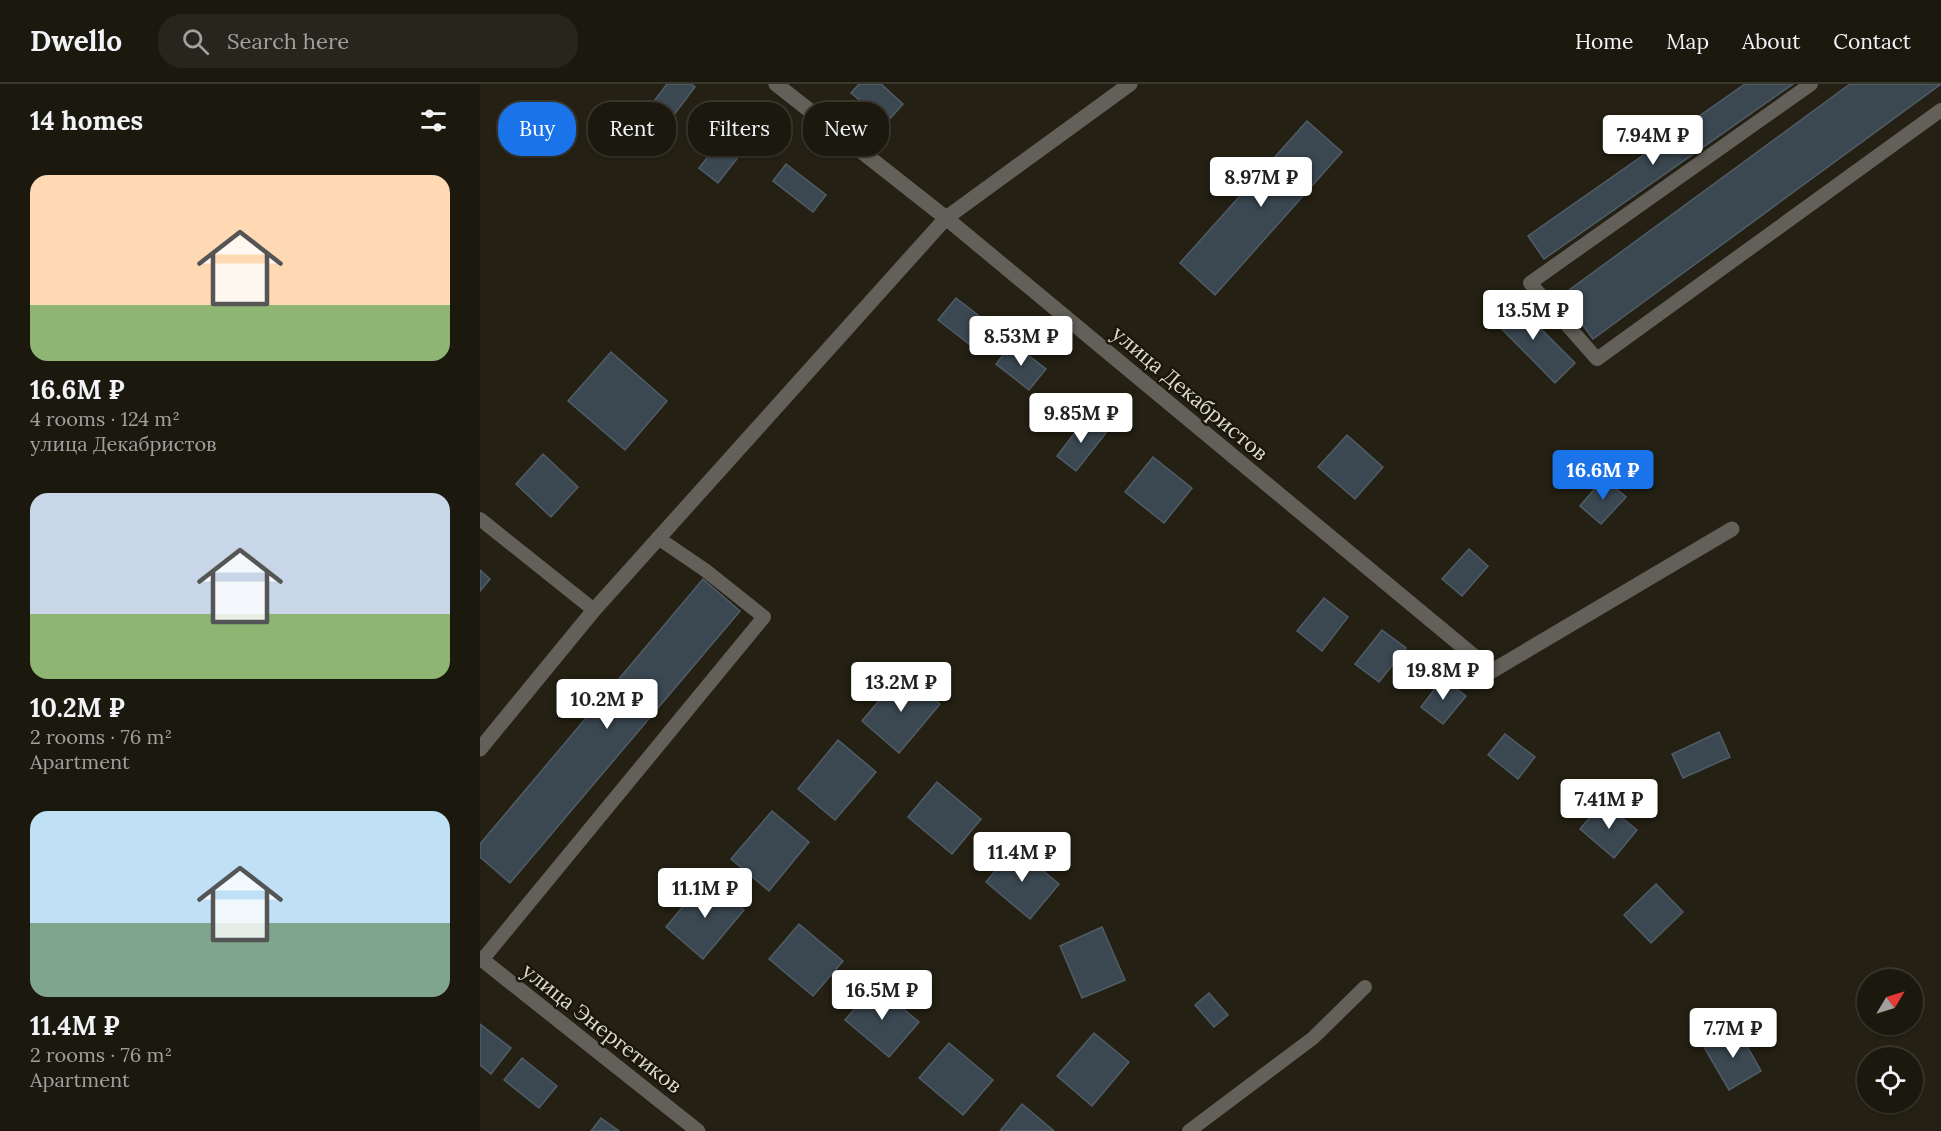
<!DOCTYPE html>
<meta charset="utf-8">
<style>
:root{--surface:#1b180e;--page:#28251c;--text:#f1f3f6;--muted:#a0a09e;--line:#39372e;--accent:#1a73e8}
body{margin:0;font-family:Lora,serif;background:var(--page);color:var(--text);height:100vh;display:flex;flex-direction:column;font-size:22px;white-space:nowrap}
*{box-sizing:border-box;margin:0}
p{font-size:20px;color:var(--muted)}
.icon{flex:none;width:33px;height:33px;fill:none;stroke:currentColor;stroke-width:2;stroke-linecap:round;stroke-linejoin:round}
.map{position:relative;flex:1;overflow:hidden}
.panel{display:flex;flex-direction:column;background:var(--surface);width:480px}
.panel>*{flex:none}
.banner{position:absolute;left:18px;top:18px;width:570px;height:54px;display:flex;gap:12px}
.needle{width:39px;rotate:52deg}
.controls{position:absolute;left:1377px;top:885px;display:grid;gap:12px}
.controls a{display:grid;place-items:center;width:66px;height:66px;border-radius:50%;background:var(--surface);box-shadow:0 2px 4px #0004,0 0 0 2px var(--line);font-size:30px}
.price{position:absolute;translate:-50% -51px;padding:0 14px;border-radius:6px;background:#fff;color:#222;font-size:20px;line-height:39px;filter:drop-shadow(0 2px 3px #0008)}
.price::after{content:'';position:absolute;left:50%;top:36px;width:18px;height:14px;margin-left:-9px;background:inherit;clip-path:polygon(0 0,100% 0,50% 100%)}
.price.current{background:var(--accent);color:#fff}
ul{padding:0;list-style:none}
li{display:grid;align-content:center;gap:12px;height:318px;padding:0 30px}
li span{display:grid;place-items:center;height:186px;border-radius:18px;color:#555}
li>.icon{margin-inline-start:auto}
span .icon{width:108px;height:108px;fill:#fffc;stroke-width:1}
li b{font-size:26px}
h2{display:flex;justify-content:space-between;align-items:center;height:72px;padding:0 30px;font-size:26px}
.chip{padding:0 21px;border-radius:24px;background:var(--surface);box-shadow:0 2px 4px #0004,0 0 0 2px var(--line);font-size:21px;line-height:54px}
.chip.current{background:var(--accent);color:#fff}
header{display:flex;align-items:center;gap:36px;box-sizing:border-box;height:84px;padding:0 30px;background:var(--surface);border-bottom:2px solid var(--line)}
header strong{font-size:28px}
nav{display:flex;gap:33px;margin-inline-start:auto;font-size:21px}
.search{width:420px;height:54px;background:var(--page);display:flex;align-items:center;gap:15px;box-sizing:border-box;padding:0 21px;border-radius:24px;color:var(--muted);font-size:22px}
main{display:flex;flex:1;min-height:0}
.map>svg:first-child{display:block}
.building{fill:#3b4852;stroke:#505d67;stroke-width:1.5}
.lines{fill:none;stroke-linecap:round;stroke-linejoin:round}
.lane{stroke:#626059;stroke-width:14}
.street{stroke:#626059;stroke-width:15}
.labels{text-anchor:middle;dominant-baseline:central;stroke-width:5;stroke-linejoin:round;paint-order:stroke}
.street-label{font-size:21px;fill:#dddad2;stroke:#1a170a}
</style>
<header>
<strong>Dwello</strong>
<div class="search"><svg class="icon" aria-label="search" viewBox="0 0 24 24"><circle cx="10" cy="10" r="6"/><path d="M15 15l6 6"/></svg>Search here</div>
<nav><a>Home</a><a>Map</a><a>About</a><a>Contact</a></nav>
</header>
<main>
<section class="panel">
<h2>14 homes<svg class="icon" aria-label="filters" viewBox="0 0 24 24"><path d="M4 7h16M4 17h16"/><circle cx="9" cy="7" r="2"/><circle cx="15" cy="17" r="2"/></svg></h2>
<ul>
<li><span style="background:linear-gradient(#ffd9b3 70%,#8fb573 0)"><svg class="icon" aria-label="home" viewBox="0 0 24 24"><path d="M3 11l9-7 9 7M6 9v11h12V9"/></svg></span><div><b>16.6M ₽</b><p>4 rooms · 124 m²</p><p>улица Декабристов</p></div></li>
<li><span style="background:linear-gradient(#c9d6e8 65%,#8fb573 0)"><svg class="icon" aria-label="home" viewBox="0 0 24 24"><path d="M3 11l9-7 9 7M6 9v11h12V9"/></svg></span><div><b>10.2M ₽</b><p>2 rooms · 76 m²</p><p>Apartment</p></div></li>
<li><span style="background:linear-gradient(#bfe0f5 60%,#7fa58c 0)"><svg class="icon" aria-label="home" viewBox="0 0 24 24"><path d="M3 11l9-7 9 7M6 9v11h12V9"/></svg></span><div><b>11.4M ₽</b><p>2 rooms · 76 m²</p><p>Apartment</p></div></li>
</ul>
</section>
<div class="map">
<svg width="1461" height="1047" viewBox="0 0 1461 1047">
<rect width="100%" height="100%" fill="#242013"/>
<g class="building">
<path d="M187 0H211L215 3 184 44 165 29Z"/>
<path d="M379 0H401L423 20 406 39 371 9Z"/>
<path d="M1265 0H1313L1064 175 1048 152Z"/>
<path d="M1370 0H1461L1113 255 1081 212Z"/>
<path d="M827 37 862 68 735 211 700 179Z"/>
<path d="M255 38 274 53 238 99 219 84Z"/>
<path d="M306 80 346 111 333 128 293 97Z"/>
<path d="M476 214 507 238 489 260 458 236Z"/>
<path d="M1031 215 1095 279 1075 299 1011 234Z"/>
<path d="M532 259 566 285 549 306 516 280Z"/>
<path d="M131 268 187 317 145 366 88 317Z"/>
<path d="M606 334 626 349 596 387 577 372Z"/>
<path d="M867 351 903 383 875 415 838 383Z"/>
<path d="M63 370 98 403 71 433 36 400Z"/>
<path d="M673 373 712 404 684 439 645 408Z"/>
<path d="M1124 394 1146 413 1121 440 1100 422Z"/>
<path d="M989 465 1008 482 982 512 962 495Z"/>
<path d="M0 486 10 495 0 507Z"/>
<path d="M223 495 260 527 30 799 0 773V760Z"/>
<path d="M844 514 868 533 842 567 817 547Z"/>
<path d="M902 546 926 564 899 598 875 580Z"/>
<path d="M422 589 460 620 419 669 382 637Z"/>
<path d="M963 594 986 612 963 640 941 623Z"/>
<path d="M1239 648 1250 673 1203 694 1192 670Z"/>
<path d="M1025 650 1055 673 1038 695 1008 671Z"/>
<path d="M358 656 396 688 355 736 318 705Z"/>
<path d="M457 698 501 735 472 770 428 733Z"/>
<path d="M1123 718 1157 746 1134 774 1100 745Z"/>
<path d="M292 727 329 758 289 807 251 775Z"/>
<path d="M535 763 579 800 550 835 506 798Z"/>
<path d="M227 794 264 826 223 875 186 843Z"/>
<path d="M1176 800 1203 828 1171 859 1144 831Z"/>
<path d="M319 840 363 877 333 912 289 875Z"/>
<path d="M622 843 645 896 602 914 580 862Z"/>
<path d="M395 901 439 938 409 973 365 936Z"/>
<path d="M729 909 748 931 734 943 715 921Z"/>
<path d="M0 940 31 964 11 990 0 981Z"/>
<path d="M1257 944 1281 987 1249 1006 1224 963Z"/>
<path d="M614 949 649 978 612 1022 577 992Z"/>
<path d="M469 959 513 996 483 1031 439 994Z"/>
<path d="M42 974 77 1002 59 1024 24 996Z"/>
<path d="M542 1020 574 1047H520Z"/>
<path d="M121 1034 139 1047H111Z"/>
</g>
<g class="lines">
<g class="lane">
<path d="M1331 0 1050 199 1117 275 1461 26"/>
<path d="M0 435 114 526"/>
<path d="M2 876 284 533 225 486 178 454"/>
<path d="M709 1047 833 954 885 903"/>
</g>
<g class="street">
<path d="M296 0 466 134 1012 587 1252 445"/>
<path d="M0 665 114 526 466 134 650 0"/>
<path d="M0 874 218 1047"/>
</g>
</g>
<g class="labels">
<g class="street-label">
<text transform="translate(710 309) rotate(40)">улица Декабристов</text>
<text transform="translate(122 944) rotate(38)">улица Энергетиков</text>
</g>
</g>
</svg>
<div class="controls">
<a><svg class="needle" viewBox="-14 -14 28 28"><path d="M0-13l5 13h-10z" fill="#e53935"/><path d="M0 13l5-13h-10z" fill="#a0a09e"/></svg></a>
<a><svg class="icon" aria-label="locate" viewBox="0 0 24 24"><circle cx="12" cy="12" r="6"/><path d="M12 2v4M12 18v4M2 12h4M18 12h4"/></svg></a>
</div>
<b class="price" style="left:1173px;top:82px">7.94M ₽</b>
<b class="price" style="left:781px;top:124px">8.97M ₽</b>
<b class="price" style="left:1053px;top:257px">13.5M ₽</b>
<b class="price" style="left:541px;top:283px">8.53M ₽</b>
<b class="price" style="left:601px;top:360px">9.85M ₽</b>
<b class="price current" style="left:1123px;top:417px">16.6M ₽</b>
<b class="price" style="left:963px;top:617px">19.8M ₽</b>
<b class="price" style="left:421px;top:629px">13.2M ₽</b>
<b class="price" style="left:127px;top:646px">10.2M ₽</b>
<b class="price" style="left:1129px;top:746px">7.41M ₽</b>
<b class="price" style="left:542px;top:799px">11.4M ₽</b>
<b class="price" style="left:225px;top:835px">11.1M ₽</b>
<b class="price" style="left:402px;top:937px">16.5M ₽</b>
<b class="price" style="left:1253px;top:975px">7.7M ₽</b>
<div class="banner">
<a class="chip current">Buy</a>
<a class="chip">Rent</a>
<a class="chip">Filters</a>
<a class="chip">New</a>
</div>
</div>
</main>
